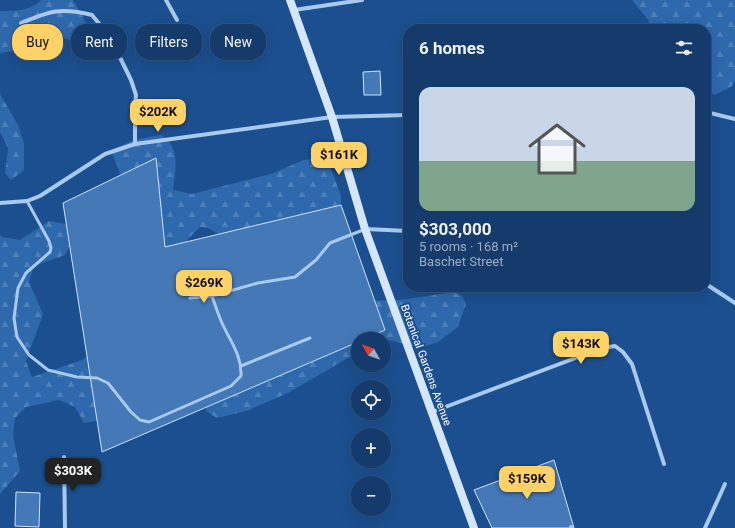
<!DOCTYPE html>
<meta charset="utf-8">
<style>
:root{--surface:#143b6b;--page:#1d4271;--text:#f1f3f6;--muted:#9dadc1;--line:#33557e;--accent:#ffd166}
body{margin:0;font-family:Roboto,sans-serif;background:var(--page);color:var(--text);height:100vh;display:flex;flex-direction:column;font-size:15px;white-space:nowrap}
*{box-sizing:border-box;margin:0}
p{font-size:13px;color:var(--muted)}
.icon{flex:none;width:22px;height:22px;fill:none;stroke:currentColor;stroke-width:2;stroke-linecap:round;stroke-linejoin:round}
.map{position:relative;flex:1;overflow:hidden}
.details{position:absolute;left:403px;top:24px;width:308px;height:268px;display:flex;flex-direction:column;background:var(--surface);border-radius:16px;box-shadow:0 4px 16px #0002,0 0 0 1px var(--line)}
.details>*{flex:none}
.hud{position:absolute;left:12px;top:24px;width:331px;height:36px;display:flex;gap:8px}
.needle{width:26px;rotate:310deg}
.fabs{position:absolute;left:351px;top:332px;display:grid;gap:8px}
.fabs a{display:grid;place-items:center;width:40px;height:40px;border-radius:50%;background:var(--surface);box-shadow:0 4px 16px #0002,0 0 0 1px var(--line);font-size:20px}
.price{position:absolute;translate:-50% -34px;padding:0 9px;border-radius:8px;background:var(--accent);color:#111;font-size:13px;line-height:26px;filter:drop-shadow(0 1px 2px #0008)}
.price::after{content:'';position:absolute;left:50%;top:24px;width:12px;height:9px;margin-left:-6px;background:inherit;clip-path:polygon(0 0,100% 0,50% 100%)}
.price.active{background:#222;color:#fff}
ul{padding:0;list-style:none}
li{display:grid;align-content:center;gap:8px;height:212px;padding:0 16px}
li+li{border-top:1px solid var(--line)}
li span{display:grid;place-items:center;height:124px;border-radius:12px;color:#555}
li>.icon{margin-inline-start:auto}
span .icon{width:72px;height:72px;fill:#fffc;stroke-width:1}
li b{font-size:17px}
h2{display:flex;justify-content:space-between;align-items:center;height:48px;padding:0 16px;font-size:17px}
.tag{padding:0 14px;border-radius:16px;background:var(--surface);box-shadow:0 4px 16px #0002,0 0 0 1px var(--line);font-size:14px;line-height:36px}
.tag.active{background:var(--accent);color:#111}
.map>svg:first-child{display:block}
.forest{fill:url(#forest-firs)}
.building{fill:#4478b7;stroke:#cfe3fa}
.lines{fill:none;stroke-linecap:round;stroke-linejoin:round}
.lane{stroke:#a9c9ee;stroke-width:3}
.street{stroke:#a9c9ee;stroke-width:4}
.secondary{stroke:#d6e6fa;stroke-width:8}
.labels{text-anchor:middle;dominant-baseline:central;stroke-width:4;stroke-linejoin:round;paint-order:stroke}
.street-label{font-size:11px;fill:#fff;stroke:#1b4f8f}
</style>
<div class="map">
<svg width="735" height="528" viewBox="0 0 735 528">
<defs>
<pattern id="forest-firs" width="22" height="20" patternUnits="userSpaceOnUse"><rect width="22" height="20" fill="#2e69ad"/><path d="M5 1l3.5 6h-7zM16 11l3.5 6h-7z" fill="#4d80b9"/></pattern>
</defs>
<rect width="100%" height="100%" fill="#1b4f8f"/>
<g class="forest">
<path d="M41 0H73C81 14 90 23 87 40L79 43 55 35H30L12 51 0 53V11C15 11 31 11 41 0Z"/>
<path d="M632 0H735V81L731 87 714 95 706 87V29H647L649 21Z"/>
<path d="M0 94 18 125 24 143V170L11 180 5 173 8 148 0 132Z"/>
<path d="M161 135C182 149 175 169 173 190L192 194 271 174 304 160 321 158 329 163 341 196V205L329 229 224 237 208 228 200 227 188 239 179 271 127 191 111 150 134 140Z"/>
<path d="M49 221 66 224 72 240 65 255 34 266 29 282 43 314 26 361 32 377 82 360 110 339 100 420 84 423 75 407 59 400 26 407 15 418 13 435 20 471 0 494V235L2 237 20 240Z"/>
<path d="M454 292 462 296 466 304 458 327 438 342 421 348 388 340 384 341V339H358V352L288 393 249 410 217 418 207 412 200 395 364 301 400 300Z"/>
</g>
<g class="building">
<path d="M380 71 381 95H364L363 72Z"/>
<path d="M156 158 165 247 341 205 385 330 364 339H358V342L102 452 63 203Z"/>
<path d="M554 460 574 528H492L474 490Z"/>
<path d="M16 492 40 493 39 527 15 526Z"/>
</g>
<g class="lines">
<g class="lane">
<path d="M27 201 49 241 51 248 50 252 26 273 18 288 14 318 17 337 29 355 48 370 77 377 97 378 108 383 131 412 140 420 149 422 231 386 241 376C242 355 230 341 222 323 218 314 215 305 212 296"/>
<path d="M190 298 212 296 258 283 295 277 316 260 330 243 363 230"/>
<path d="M241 366 310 338"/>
</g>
<g class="street">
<path d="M166 0 177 20"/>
<path d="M294 10 362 0"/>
<path d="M21 23C50 11 61 7 92 15L110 37 131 80 136 95 135 105V144"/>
<path d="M706 112 735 119"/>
<path d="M0 203 27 201 40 196 105 154 135 144 332 117 408 115"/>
<path d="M366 229 408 231"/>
<path d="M706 284 735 303"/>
<path d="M432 412 602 348 615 346 623 352 632 364 664 464"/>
<path d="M64 457 65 528"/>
<path d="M571 527V528"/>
<path d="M705 528 725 484"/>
</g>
<path class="secondary" d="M290 0 332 117 365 229 474 528"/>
</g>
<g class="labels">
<g class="street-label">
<text transform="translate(426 365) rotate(70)">Botanical Gardens Avenue</text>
</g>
</g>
</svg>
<div class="fabs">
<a><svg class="needle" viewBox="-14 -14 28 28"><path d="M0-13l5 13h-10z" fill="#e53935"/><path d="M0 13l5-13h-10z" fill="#9dadc1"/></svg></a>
<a><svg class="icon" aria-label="locate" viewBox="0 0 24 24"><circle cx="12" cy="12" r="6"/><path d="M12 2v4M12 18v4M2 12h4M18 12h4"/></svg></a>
<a>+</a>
<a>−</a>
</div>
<b class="price" style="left:158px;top:133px">$202K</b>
<b class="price" style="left:339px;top:176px">$161K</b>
<b class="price" style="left:204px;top:304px">$269K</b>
<b class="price" style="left:581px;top:365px">$143K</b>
<b class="price active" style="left:73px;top:492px">$303K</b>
<b class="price" style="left:527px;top:500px">$159K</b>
<div class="hud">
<a class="tag active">Buy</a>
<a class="tag">Rent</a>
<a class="tag">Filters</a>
<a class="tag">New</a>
</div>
<section class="details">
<h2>6 homes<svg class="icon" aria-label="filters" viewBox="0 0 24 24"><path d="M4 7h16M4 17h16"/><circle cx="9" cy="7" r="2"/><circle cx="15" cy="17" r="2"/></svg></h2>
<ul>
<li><span style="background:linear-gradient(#c9d6e8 60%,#7fa58c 0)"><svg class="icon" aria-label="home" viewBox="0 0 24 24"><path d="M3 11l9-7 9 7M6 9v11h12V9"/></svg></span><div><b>$303,000</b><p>5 rooms · 168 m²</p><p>Baschet Street</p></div></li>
</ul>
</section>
</div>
